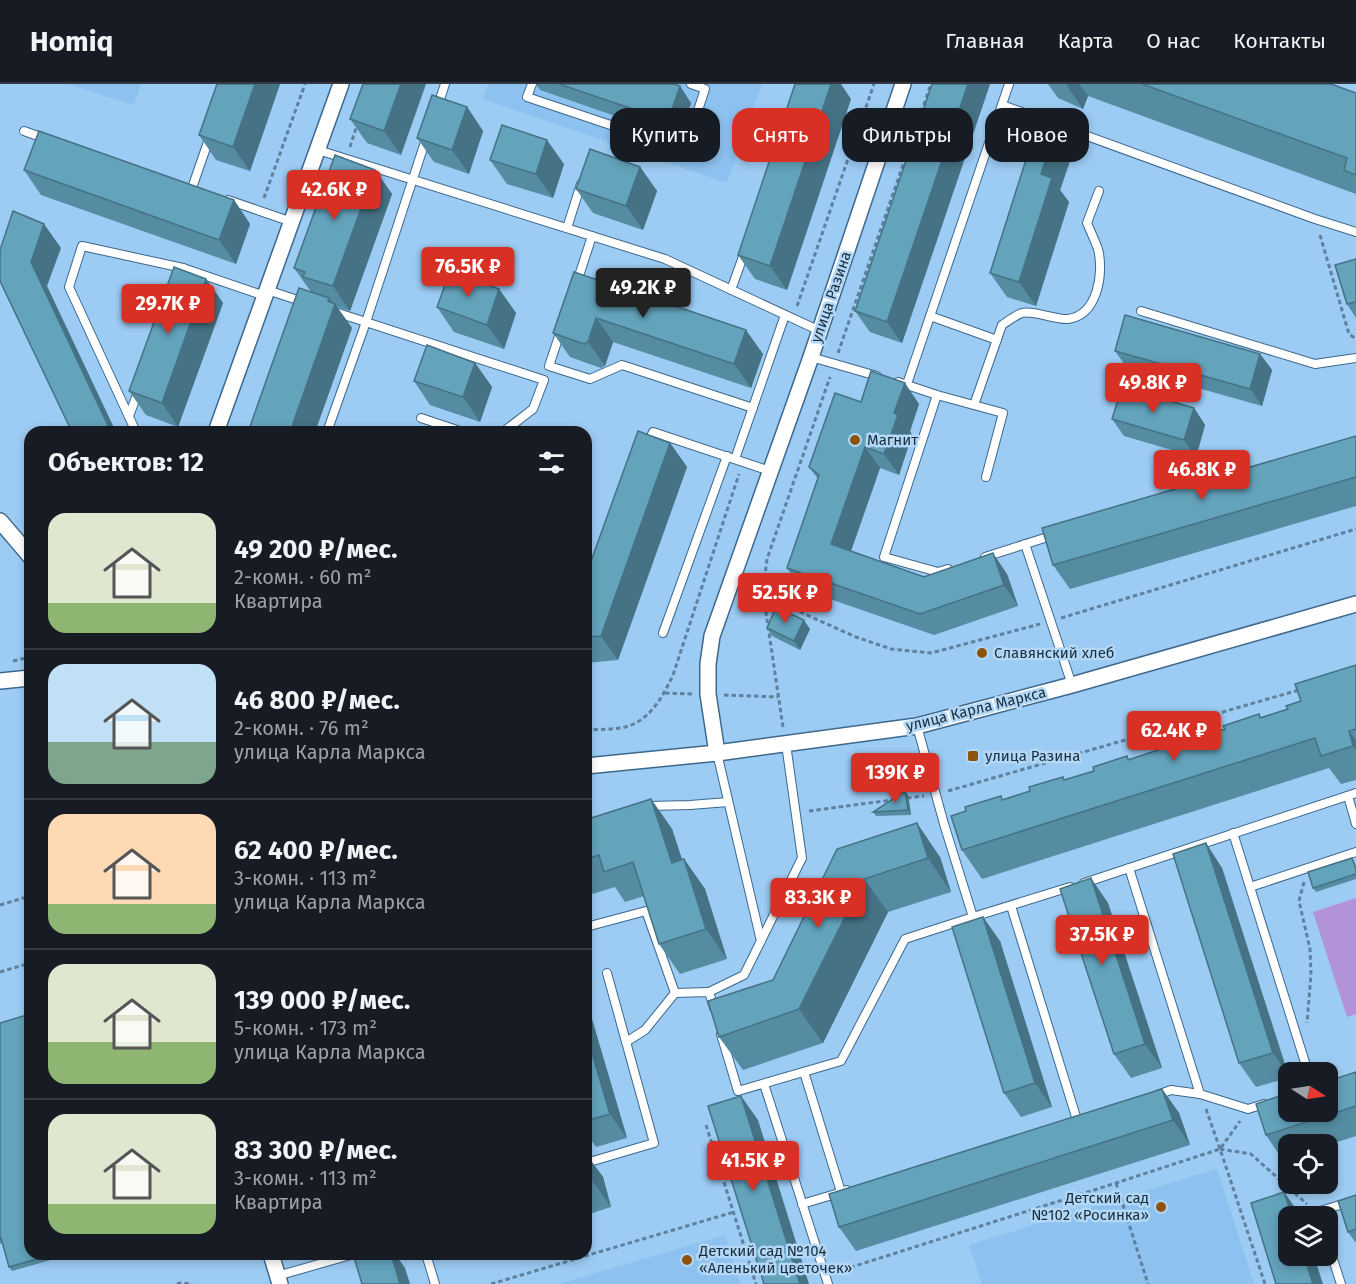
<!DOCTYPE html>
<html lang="ru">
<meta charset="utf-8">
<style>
:root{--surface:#171b24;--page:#20242c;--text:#f1f3f6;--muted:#9ea1a6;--line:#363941;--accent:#d93025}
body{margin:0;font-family:"Fira Sans",sans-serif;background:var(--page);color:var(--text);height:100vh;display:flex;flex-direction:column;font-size:22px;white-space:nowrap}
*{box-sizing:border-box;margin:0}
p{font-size:20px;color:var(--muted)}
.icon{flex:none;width:33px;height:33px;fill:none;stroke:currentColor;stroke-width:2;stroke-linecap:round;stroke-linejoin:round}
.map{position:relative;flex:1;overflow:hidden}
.sheet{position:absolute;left:24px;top:342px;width:568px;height:834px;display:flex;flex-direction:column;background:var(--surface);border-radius:18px;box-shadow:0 3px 9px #0003}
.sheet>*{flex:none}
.top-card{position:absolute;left:610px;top:24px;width:570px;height:54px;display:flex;gap:12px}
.needle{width:39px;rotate:102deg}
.tools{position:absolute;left:1278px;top:978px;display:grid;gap:12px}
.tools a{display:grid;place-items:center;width:60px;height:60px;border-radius:12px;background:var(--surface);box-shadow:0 3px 9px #0003;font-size:30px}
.price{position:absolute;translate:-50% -51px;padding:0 14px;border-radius:6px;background:var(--accent);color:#fff;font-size:20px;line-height:39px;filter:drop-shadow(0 2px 3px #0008)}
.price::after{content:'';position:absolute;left:50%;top:36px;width:18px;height:14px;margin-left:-9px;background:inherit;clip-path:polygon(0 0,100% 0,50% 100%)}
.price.on{background:#222;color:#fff}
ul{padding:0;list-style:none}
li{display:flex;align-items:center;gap:18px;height:150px;padding:0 24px}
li+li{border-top:2px solid var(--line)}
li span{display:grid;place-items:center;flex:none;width:168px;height:120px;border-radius:18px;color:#555}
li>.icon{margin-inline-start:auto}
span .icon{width:72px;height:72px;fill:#fffc;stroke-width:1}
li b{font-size:26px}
h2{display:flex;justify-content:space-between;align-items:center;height:72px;padding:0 24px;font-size:26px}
.chip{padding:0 21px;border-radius:18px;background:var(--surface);box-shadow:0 3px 9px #0003;font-size:21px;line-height:54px}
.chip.on{background:var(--accent);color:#fff}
header{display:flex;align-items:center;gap:36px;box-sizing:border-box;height:84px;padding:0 30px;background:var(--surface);border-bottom:2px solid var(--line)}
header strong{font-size:28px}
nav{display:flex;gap:33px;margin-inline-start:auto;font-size:21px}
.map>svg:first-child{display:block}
.built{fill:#8dc1ef}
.park{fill:#b393d8}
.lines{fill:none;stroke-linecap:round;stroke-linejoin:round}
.service-casing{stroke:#3d688c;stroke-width:10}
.minor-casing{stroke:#3d688c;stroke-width:18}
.path{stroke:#5f819d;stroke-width:3;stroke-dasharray:4.5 3;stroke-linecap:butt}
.service{stroke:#fff;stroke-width:8}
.minor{stroke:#fff;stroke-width:15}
.wall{fill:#558ca2}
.shaded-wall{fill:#457284}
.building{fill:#63a3bc;stroke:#457284;stroke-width:1.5}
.poi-dot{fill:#8c540a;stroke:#b2d7f7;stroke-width:2}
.labels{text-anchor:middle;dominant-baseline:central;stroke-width:5;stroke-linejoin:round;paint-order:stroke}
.street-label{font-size:15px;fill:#1b2e3d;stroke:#b2d7f7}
.poi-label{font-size:15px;fill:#1b2e3d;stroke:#b2d7f7;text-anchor:start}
</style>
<header>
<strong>Homiq</strong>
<nav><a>Главная</a><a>Карта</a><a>О нас</a><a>Контакты</a></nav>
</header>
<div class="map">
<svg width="1356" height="1200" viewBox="0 0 1356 1200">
<rect width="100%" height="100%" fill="#9ccbf3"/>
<g class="built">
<path d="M68 0H141L134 21Z"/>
<path d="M488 0H762L727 99 483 15Z"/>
<path d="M1217 1085 1254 1200H982L969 1161Z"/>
<path d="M725 1151 740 1200H559Z"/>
</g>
<path class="park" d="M1356 814V930L1347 933 1313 828Z"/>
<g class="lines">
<g class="service-casing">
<g id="service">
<path d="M532 0 527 13 685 66 705 5 691 0"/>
<path d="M438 21 445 0"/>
<path d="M1002 21 1315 135 1356 148"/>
<path d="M24 47 46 55"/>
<path d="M318 66 665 175 820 247"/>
<path d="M192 104 209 55"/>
<path d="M228 116 292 138"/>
<path d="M567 144 581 100"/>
<path d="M181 189 183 184 265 212"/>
<path d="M577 198 592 152"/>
<path d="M267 206 304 218"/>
<path d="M731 206 745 167"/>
<path d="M1141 227 1315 280 1356 274"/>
<path d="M335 228 544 296 533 325 503 348"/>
<path d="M930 232 997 256"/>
<path d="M561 246 549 282 590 295 622 281 753 324"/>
<path d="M811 273 877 292"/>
<path d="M898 298 937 311 884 473 938 488 948 485"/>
<path d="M907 300 1009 0"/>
<path d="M937 311 1003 329 986 393"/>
<path d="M974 321 1002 241C1008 237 1016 231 1022 229 1033 226 1056 236 1068 235 1098 231 1104 189 1098 165 1095 157 1091 148 1087 139L1099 107"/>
<path d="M129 332 138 308"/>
<path d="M421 334 463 348"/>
<path d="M136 348 69 203 82 162 183 184"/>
<path d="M327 348 366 238 426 55"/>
<path d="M648 360 653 348 770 387"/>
<path d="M735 375 785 231"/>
<path d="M1025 460 1072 601"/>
<path d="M985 473 1054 451"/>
<path d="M663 549 727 372"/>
<path d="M917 642 944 740 973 833 1070 803"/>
<path d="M717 669 761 857"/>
<path d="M1348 712 1356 740"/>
<path d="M649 722 690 721 728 718"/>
<path d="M1233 749 1308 988"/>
<path d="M1129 784 1200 1010 1171 1006 1157 1011"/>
<path d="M1084 799 1356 709"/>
<path d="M1250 803 1356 768"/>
<path d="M1011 822 1077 1036"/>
<path d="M586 843 646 827 675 909"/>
<path d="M709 908 744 891 802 774 786 660"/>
<path d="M721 950 738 1007 841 977 905 855 973 833"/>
<path d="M626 958 645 946 675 909 709 908 714 924"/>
<path d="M804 988 841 1108 847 1106"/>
<path d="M764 1000 828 1200"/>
<path d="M1200 1010 1248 1025 1264 1020"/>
<path d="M586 1079 654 1059 607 889"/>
<path d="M802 1120 839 1109"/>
<path d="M1318 1132 1317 1128 1356 1116"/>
<path d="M1328 1160 1341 1200"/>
<path d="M426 1170 435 1200"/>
<path d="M277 1192 354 1170"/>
</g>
</g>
<g class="minor-casing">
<g id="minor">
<path d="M216 348 341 0"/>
<path d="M0 437 30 472"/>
<path d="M0 597 30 594"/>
<path d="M717 669 708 610V580L712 552 811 273 903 0"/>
<path d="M586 682 717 669 917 642 1072 601 1356 520"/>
<path d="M271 1170 280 1200"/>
</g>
</g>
<g class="path">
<path d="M350 63 357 41"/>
<path d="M264 114 305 0"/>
<path d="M1320 151 1349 250 1356 255"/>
<path d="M797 222 874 0"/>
<path d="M838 269 931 0"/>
<path d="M765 500 779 515 800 528 856 553 891 565 931 569 1040 540"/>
<path d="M1061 534 1356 445"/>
<path d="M13 577 30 573"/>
<path d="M665 609 693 610"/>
<path d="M724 611 778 613"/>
<path d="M783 643 765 522 764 499 767 475 830 293"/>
<path d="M586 646C599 645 613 646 625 643 650 637 663 612 673 591L739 390"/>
<path d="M948 707 1299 606"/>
<path d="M907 714 924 712"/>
<path d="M809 727 892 716"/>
<path d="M1304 798 1299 817 1310 865 1311 890 1307 939"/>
<path d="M0 821 30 812"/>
<path d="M0 888 30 879"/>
<path d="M1206 1025 1220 1065 1265 1200"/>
<path d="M706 1041 756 1200"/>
<path d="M1220 1065 1251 1070 1307 1120"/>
<path d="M1116 1099 1148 1200"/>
<path d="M836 1188 1116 1099 1220 1065 1240 1037"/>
<path d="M177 1200 180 1199 192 1200"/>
<path d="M491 1200 734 1128"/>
</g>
<use href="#service" class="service"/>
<use href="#minor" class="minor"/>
</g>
<g class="wall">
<path d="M217 0H280L250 87 216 76 199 51Z"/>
<path d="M363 0 401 71 367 59 350 35Z"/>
<path d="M536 0H674L691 19 679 54 540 6Z"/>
<path d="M932 0H990L902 259 870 248 855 227Z"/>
<path d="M1048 0H1331L1356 9V110L1088 12 1083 25 1058 14Z"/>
<path d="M851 15 787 206 755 195 738 171Z"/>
<path d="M467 23 483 47 469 90 434 78 417 54Z"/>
<path d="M1055 46 1072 71 1060 106 1069 118 1036 222 1007 213 990 189Z"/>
<path d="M490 76 564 80 553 114 507 100Z"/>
<path d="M640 83 657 107 643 146 593 129 576 105Z"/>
<path d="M24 86 234 116 250 140 236 180 41 111Z"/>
<path d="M375 86 392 110 350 227 337 223 352 244 315 348H248L311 208 294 184Z"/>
<path d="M1356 175V234L1347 220Z"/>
<path d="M574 188 763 270 751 304 613 258 605 282 601 284 570 273 553 249Z"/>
<path d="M206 195 223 219 178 343 146 331 129 307Z"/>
<path d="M499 205 516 229 504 265 454 248 437 223Z"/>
<path d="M1115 267 1260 270 1272 286 1262 322 1127 284Z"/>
<path d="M475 279 492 303 480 338 430 321 414 297Z"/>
<path d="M861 318 919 320 910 347 912 351 899 391 880 384 851 467 924 493 1007 490 1018 522 934 551 801 505 787 484 818 395 809 383Z"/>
<path d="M1194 324 1205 341 1196 373 1124 352 1112 335Z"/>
<path d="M1356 352V422L1070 505 1053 481Z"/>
<path d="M670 359 687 383 618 576 586 579V491Z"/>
<path d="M767 544 810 545 800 566 772 552Z"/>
<path d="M1356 581V696L1341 700 1329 684 982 795 962 766 1003 716 1094 687 1127 672 1130 676 1225 645 1259 630 1262 634 1288 625Z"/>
<path d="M908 711 911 731 876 732 873 728Z"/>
<path d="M651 715 672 745 682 776 684 775 705 805 727 875 680 890 659 860 644 812 625 818 615 803 586 812V727L591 734Z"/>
<path d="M837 765 940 773 951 808 888 828 823 959 743 986 719 953 773 896Z"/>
<path d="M1355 778 1356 795 1316 808 1313 804Z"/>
<path d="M1222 784 1288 989V994L1256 1003 1239 979Z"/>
<path d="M1108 819 1162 984 1131 994 1114 970Z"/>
<path d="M1000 857 1052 1023 1021 1033 1004 1009Z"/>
<path d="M586 915 627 1054 596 1063 586 1049Z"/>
<path d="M0 939 30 1170H72L12 1187 9 1183 2 1159 0 1160Z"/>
<path d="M1356 988V1052L1328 1061 1288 1060V1073L1282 1075 1266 1051Z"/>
<path d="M1162 1005 1179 1029 1190 1061 856 1167 839 1143Z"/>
<path d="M586 1070 603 1093 611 1123 586 1131Z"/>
<path d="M1356 1111V1159L1348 1148Z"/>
<path d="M442 1170H453L444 1173Z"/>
</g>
<g class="shaded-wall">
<path d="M255 0H280L250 87 233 63Z"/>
<path d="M401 0H426L401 71 384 47Z"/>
<path d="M831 0H841L851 15 787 206 770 182Z"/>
<path d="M968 0H990L902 259 887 238Z"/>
<path d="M1066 0H1079L1088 12 1083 25Z"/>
<path d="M680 2 691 19 679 54 668 37Z"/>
<path d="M467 23 483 47 469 90 452 66Z"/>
<path d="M1055 46 1072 71 1060 106 1069 118 1036 222 1019 198 1041 90Z"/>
<path d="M547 56 564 80 553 114 536 90Z"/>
<path d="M640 83 657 107 643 146 626 122Z"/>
<path d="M375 86 392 110 350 227 333 202Z"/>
<path d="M234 116 250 140 236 180 219 156Z"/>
<path d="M44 140 61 164 47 202 116 348H111L31 178Z"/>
<path d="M206 195 223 219 178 343 162 319Z"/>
<path d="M499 205 516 229 504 265 487 241Z"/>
<path d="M329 214 335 222V220L352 244 315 348H290Z"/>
<path d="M596 234 613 258 605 282 588 258Z"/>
<path d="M746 246 763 270 751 304 734 280Z"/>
<path d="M1260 270 1272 286 1262 322 1250 305Z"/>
<path d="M475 279 492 303 480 338 463 313Z"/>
<path d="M905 299 919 320 910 347 912 351 899 391 884 370 894 329Z"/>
<path d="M1194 324 1205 341 1196 373 1184 356Z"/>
<path d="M670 359 687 383 618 576 601 552Z"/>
<path d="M865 363 880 384 846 481 831 460Z"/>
<path d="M993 469 1007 490 1018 522 1004 501Z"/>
<path d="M804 536 810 545 800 566 794 557Z"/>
<path d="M1349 647 1356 657V666L1353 662Z"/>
<path d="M905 707 908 711 911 731 908 726Z"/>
<path d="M651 715 672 745 693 809 672 779Z"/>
<path d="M917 739 940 773 951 808 928 774Z"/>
<path d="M1206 759 1222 784 1288 991 1273 969Z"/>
<path d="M684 775 705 805 727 875 706 845Z"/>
<path d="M1091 794 1108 819 1162 984 1145 960Z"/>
<path d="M864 795 888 828 823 959 799 925Z"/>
<path d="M983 833 1000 857 1052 1023 1035 999Z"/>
<path d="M586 915 627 1054 610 1030 586 949Z"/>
<path d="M1162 1005 1179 1029 1190 1061 1173 1036Z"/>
<path d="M741 1012 758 1036 809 1200H800Z"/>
<path d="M586 1070 603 1093 611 1123 594 1099Z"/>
<path d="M1284 1108 1301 1132H1292Z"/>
<path d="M391 1170H395L405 1184 410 1200H400Z"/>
<path d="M1304 1172H1314L1323 1200H1313Z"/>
</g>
<g class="building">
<path d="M217 0H255L233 63 199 51Z"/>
<path d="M363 0H401L384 47 350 35Z"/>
<path d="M559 0H674L680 2 668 37Z"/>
<path d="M795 0H831L770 182 738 171Z"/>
<path d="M932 0H968L887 238 855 227Z"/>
<path d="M1142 0H1331L1356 9V91L1344 86 1347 74Z"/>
<path d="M432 11 467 23 452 66 417 54Z"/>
<path d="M502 41 547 56 536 90 490 76Z"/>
<path d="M1037 41 1055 46 1041 90 1052 94 1019 198 990 189Z"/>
<path d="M39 47 234 116 219 156 24 86Z"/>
<path d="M590 65 640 83 626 122 576 105Z"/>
<path d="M335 71 375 86 333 202 303 193 305 188 294 184Z"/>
<path d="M13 127 44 140 31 178 111 348H72L0 197V166Z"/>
<path d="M1356 175V218L1347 220 1335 181Z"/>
<path d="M174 183 206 195 162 319 129 307Z"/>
<path d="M450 187 499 205 487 241 437 223Z"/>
<path d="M574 188 746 246 734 280 596 234 588 258 584 260 553 249Z"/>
<path d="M299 204 329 214 328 217 335 220 290 348H248Z"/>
<path d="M1125 231 1260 270 1250 305 1115 267Z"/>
<path d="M427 261 475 279 463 313 414 297Z"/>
<path d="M871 287 905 299 894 329 898 331 884 370 865 363 831 460 924 493 993 469 1004 501 920 530 787 484 819 391 809 383 835 309 861 318Z"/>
<path d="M1122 303 1194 324 1184 356 1112 335Z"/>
<path d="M638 347 670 359 601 552 586 553V491Z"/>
<path d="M1356 352V393L1053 481 1042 444Z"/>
<path d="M776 523 804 536 794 557 767 544Z"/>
<path d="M1356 581V645L1349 647 1353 662 1321 672 1315 654 962 766 951 732 966 727 965 723 1001 712 1002 716 1030 707 1029 703 1063 693 1064 696 1094 687 1093 683 1127 672 1128 676 1158 666 1157 663 1193 651 1194 655 1225 645 1223 642 1259 630 1260 634 1288 625 1286 622 1301 617 1295 600Z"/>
<path d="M905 707 908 726 873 728Z"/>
<path d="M651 715 672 779 684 775 706 845 659 860 633 778 604 788 599 771 586 775V731L588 735Z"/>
<path d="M917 739 928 774 864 795 799 925 719 953 708 917 773 896 837 765Z"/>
<path d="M1206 759 1273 969 1239 979 1173 770Z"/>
<path d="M1352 774 1356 785V790L1313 804 1308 788Z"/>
<path d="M1091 794 1145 960 1114 970 1060 805Z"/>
<path d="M983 833 1035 999 1004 1009 952 843Z"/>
<path d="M30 930V1170H54L9 1183 1 1154 0 1155V939Z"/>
<path d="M586 949 610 1030 586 1037Z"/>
<path d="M1356 988V1022L1266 1051 1256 1020 1288 1009V1028H1328V997Z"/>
<path d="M1162 1005 1173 1036 839 1143 829 1110Z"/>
<path d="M741 1012 800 1200H764L708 1022Z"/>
<path d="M586 1071 594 1099 586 1102Z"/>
<path d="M1284 1108 1292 1132H1288V1172H1304L1313 1200H1276L1251 1119Z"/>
<path d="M1356 1111V1145L1348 1148 1338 1117Z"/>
<path d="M353 1170H391L400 1200H362Z"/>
</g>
<g class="poi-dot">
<circle cx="855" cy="356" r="6"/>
<circle cx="982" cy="569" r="6"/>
<rect x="967" y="666" width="12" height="12" rx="3"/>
<circle cx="1161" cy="1123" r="6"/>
<circle cx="687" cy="1176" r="6"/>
</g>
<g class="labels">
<g class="street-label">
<text transform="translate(831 213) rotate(-71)">улица Разина</text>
<text transform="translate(976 625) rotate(-14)">улица Карла Маркса</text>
</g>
<g class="poi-label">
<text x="867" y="356">Магнит</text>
<text x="994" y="569">Славянский хлеб</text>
<text x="985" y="672">улица Разина</text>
<text x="1149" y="1114" text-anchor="end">Детский сад<tspan x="1149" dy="17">№102 «Росинка»</tspan></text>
<text x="699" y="1167">Детский сад №104<tspan x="699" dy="17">«Аленький цветочек»</tspan></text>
</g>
</g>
</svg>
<div class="tools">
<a><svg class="needle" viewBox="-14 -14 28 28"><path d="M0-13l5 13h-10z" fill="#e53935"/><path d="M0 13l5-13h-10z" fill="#9ea1a6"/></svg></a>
<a><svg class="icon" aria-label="locate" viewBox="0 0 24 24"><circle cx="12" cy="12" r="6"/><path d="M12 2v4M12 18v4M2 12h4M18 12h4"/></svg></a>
<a><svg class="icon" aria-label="layers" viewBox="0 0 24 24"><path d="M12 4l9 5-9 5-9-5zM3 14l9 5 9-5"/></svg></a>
</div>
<b class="price" style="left:334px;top:137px">42.6K ₽</b>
<b class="price" style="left:468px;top:214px">76.5K ₽</b>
<b class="price on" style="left:643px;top:235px">49.2K ₽</b>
<b class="price" style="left:168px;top:251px">29.7K ₽</b>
<b class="price" style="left:1153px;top:330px">49.8K ₽</b>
<b class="price" style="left:1202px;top:417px">46.8K ₽</b>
<b class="price" style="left:785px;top:540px">52.5K ₽</b>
<b class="price" style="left:1174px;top:678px">62.4K ₽</b>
<b class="price" style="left:895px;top:720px">139K ₽</b>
<b class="price" style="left:818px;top:845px">83.3K ₽</b>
<b class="price" style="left:1102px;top:882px">37.5K ₽</b>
<b class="price" style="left:753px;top:1108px">41.5K ₽</b>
<div class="top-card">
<a class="chip">Купить</a>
<a class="chip on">Снять</a>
<a class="chip">Фильтры</a>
<a class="chip">Новое</a>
</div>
<section class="sheet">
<h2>Объектов: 12<svg class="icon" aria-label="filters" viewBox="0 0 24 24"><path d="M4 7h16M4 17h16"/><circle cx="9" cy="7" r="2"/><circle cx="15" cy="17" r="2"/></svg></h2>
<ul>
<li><span style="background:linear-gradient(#dfe7d0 75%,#8fb573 0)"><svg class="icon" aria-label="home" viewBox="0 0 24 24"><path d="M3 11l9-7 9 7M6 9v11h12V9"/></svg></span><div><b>49 200 ₽/мес.</b><p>2-комн. · 60 m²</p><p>Квартира</p></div></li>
<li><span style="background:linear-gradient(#bfe0f5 65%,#7fa58c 0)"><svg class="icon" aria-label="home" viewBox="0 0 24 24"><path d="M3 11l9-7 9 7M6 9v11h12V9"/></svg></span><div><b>46 800 ₽/мес.</b><p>2-комн. · 76 m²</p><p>улица Карла Маркса</p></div></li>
<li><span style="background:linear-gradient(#ffd9b3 75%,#8fb573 0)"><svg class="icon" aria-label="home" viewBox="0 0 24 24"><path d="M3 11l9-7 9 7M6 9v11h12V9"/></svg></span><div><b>62 400 ₽/мес.</b><p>3-комн. · 113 m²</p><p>улица Карла Маркса</p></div></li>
<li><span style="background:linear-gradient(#dfe7d0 65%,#8fb573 0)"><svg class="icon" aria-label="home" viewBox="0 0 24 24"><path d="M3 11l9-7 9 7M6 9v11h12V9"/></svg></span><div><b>139 000 ₽/мес.</b><p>5-комн. · 173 m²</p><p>улица Карла Маркса</p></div></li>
<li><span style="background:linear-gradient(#dfe7d0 75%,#8fb573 0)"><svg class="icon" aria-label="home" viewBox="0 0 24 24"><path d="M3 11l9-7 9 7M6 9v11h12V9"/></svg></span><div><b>83 300 ₽/мес.</b><p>3-комн. · 113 m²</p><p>Квартира</p></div></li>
</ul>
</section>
</div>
